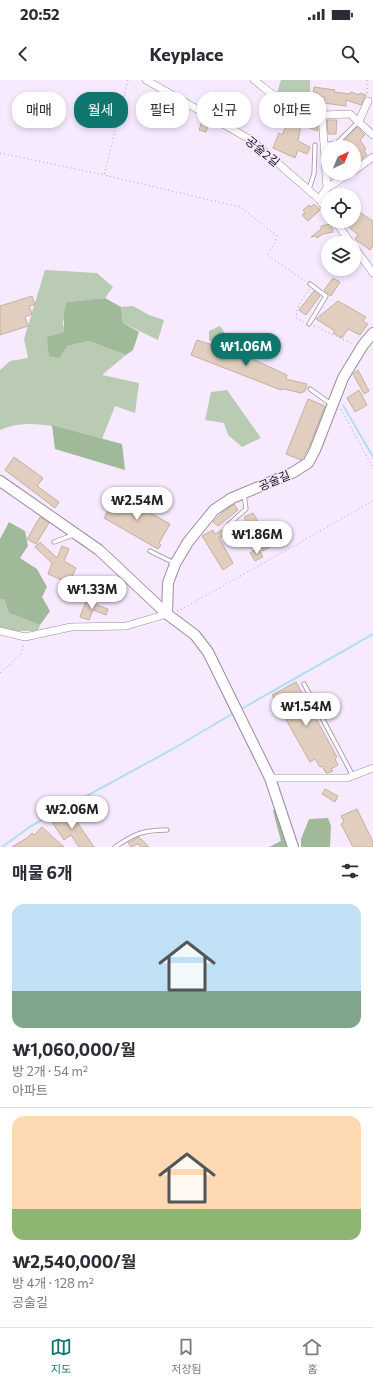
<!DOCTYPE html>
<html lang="ko">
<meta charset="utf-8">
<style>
:root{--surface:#fff;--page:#f7f7f7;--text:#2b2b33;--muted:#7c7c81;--line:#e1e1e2;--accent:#0f766e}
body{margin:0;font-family:Commissioner,"Noto Sans KR",sans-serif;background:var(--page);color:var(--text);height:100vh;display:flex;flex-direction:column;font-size:15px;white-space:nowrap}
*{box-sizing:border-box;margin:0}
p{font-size:13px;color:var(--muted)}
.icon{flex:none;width:22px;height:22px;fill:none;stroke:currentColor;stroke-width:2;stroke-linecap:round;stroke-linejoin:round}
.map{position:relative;height:767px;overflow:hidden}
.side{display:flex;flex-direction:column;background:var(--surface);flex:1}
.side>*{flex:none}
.top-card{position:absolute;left:12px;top:12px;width:349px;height:36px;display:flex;gap:8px}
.needle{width:26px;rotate:43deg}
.fabs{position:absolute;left:321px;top:60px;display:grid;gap:8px}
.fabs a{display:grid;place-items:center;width:40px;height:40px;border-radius:50%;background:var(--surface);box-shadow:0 2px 6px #0003;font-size:20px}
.price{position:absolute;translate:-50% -34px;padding:0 9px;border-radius:14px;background:#fff;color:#222;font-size:13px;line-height:26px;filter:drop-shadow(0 1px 2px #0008)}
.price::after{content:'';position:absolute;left:50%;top:24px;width:12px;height:9px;margin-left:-6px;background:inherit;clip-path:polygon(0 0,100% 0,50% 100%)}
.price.active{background:var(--accent);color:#fff}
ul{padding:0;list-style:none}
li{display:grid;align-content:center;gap:8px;height:212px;padding:0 12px}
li+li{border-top:1px solid var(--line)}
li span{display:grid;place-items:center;height:124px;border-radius:12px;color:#555}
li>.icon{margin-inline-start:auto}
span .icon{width:72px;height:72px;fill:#fffc;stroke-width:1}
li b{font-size:17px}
h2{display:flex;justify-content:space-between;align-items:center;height:48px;padding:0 12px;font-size:17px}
.pill{padding:0 14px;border-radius:16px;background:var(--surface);box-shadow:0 2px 6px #0003;font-size:14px;line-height:36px}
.pill.active{background:var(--accent);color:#fff}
.status{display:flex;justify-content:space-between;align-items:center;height:28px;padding:0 20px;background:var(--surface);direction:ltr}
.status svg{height:11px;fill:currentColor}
header{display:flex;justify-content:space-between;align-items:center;height:52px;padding:0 12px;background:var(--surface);font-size:18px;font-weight:700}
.tab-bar{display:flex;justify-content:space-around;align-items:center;height:56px;border-top:1px solid var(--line);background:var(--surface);font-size:11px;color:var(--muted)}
.tab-bar a{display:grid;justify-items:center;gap:2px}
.tab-bar .active{color:var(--accent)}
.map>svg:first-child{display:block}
.green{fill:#b9cbb3}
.forest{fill:#a0b998}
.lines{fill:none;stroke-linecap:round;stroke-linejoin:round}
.stream{stroke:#b0e0ef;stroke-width:2}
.building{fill:#e2cebf;stroke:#c3b0a1}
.lane-casing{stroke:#988c9f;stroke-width:5}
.street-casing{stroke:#988c9f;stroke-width:8}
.secondary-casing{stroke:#988c9f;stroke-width:12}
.path{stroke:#aaa0b0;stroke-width:1;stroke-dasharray:1 3;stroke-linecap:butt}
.lane{stroke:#fff;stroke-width:3.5}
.street{stroke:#fff;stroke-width:7}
.secondary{stroke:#fff;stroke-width:10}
.labels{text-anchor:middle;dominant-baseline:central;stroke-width:3;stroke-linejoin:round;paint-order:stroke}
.street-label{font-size:12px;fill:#161219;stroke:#f7eaff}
</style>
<div class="status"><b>20:52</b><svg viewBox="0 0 49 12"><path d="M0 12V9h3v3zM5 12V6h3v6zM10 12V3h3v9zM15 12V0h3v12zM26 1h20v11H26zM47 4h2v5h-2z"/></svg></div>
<header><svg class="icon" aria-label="back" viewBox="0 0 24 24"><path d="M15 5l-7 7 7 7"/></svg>Keyplace<svg class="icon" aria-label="search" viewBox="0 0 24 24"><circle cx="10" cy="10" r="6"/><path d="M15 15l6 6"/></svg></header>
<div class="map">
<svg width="373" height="767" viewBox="0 0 373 767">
<rect width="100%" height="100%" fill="#f7eaff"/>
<g class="green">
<path d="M281 0H310V20L291 19 277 13Z"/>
<path d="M45 190 97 193 113 207 105 218 67 222 63 243 67 266 89 261 126 275 102 295 139 303 135 333 115 326 102 359C70 350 32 336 0 350V290L10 281 28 278 24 259Z"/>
<path d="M133 226 149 235 164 240 158 260 123 243 121 227Z"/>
<path d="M220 246 226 255 216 263 209 260V251Z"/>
<path d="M227 310 261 358 242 367 228 355 224 343 205 340 211 312Z"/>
<path d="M4 519 9 533 40 545 38 551H14L0 547V520Z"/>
</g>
<g class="forest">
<path d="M105 218 121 227 123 243 139 252 133 270 126 275 89 261 67 266 59 278 49 276 47 257 64 252V233L67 222Z"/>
<path d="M52 345 122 364 125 390 55 369Z"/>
<path d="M9 442 25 451 28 466 20 478 37 489 47 507 42 517 50 531 40 545 9 533 4 519 0 520V459Z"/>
<path d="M276 727 291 767H269L281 761 273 731Z"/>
<path d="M328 738 331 746 330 767H301V759L309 739Z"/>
</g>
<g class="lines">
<g class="stream">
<path d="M343 325 373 377"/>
<path d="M243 628 373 554"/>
<path d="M2 767 31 746 171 670 232 634"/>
</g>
</g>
<g class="building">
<path d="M314 7 335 10 334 12 350 14 351 12 359 15 360 13 366 15 361 25 346 20V26L324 23 325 17 318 16V13L313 12Z"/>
<path d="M302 36 317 39 318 51 301 45 298 61 310 67 307 74 298 70 295 78 273 68 279 53 282 55 289 40 300 45Z"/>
<path d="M203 38 209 42 206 52 199 50Z"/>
<path d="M327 40H337L336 54H328Z"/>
<path d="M357 47 365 55 360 60 366 69 364 71 367 75 356 83 354 81V67H342L340 65Z"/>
<path d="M314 124 320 130 308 141 302 135 305 133 303 130 309 125 311 127Z"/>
<path d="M354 125 362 134 373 141V165L370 170 355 159 358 155 342 141H354Z"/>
<path d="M331 144 333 152 323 154 317 158 316 156 311 157 321 149V146Z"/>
<path d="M333 198 340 202 331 216 324 210Z"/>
<path d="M314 211 320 216 306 235 299 230Z"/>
<path d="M32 216 35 225 29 226 32 234 25 237 28 246 0 255V226Z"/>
<path d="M338 221 366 237 363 241 368 244 360 255 348 249 342 258 333 253 335 251 316 239Z"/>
<path d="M197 260 244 275 287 295 286 299 307 304 305 311 301 313 284 309 281 310 191 275Z"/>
<path d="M358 290 369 311 364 314 353 294Z"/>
<path d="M359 310 367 325 355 332 347 318Z"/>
<path d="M308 319 325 326 309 367 301 380 286 374Z"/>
<path d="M14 377 43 398 37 406 59 422 55 428 5 390Z"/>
<path d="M117 414 170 444 159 463 161 465 158 469 104 438Z"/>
<path d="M234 424 238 430 218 446 213 442 222 433Z"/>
<path d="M253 433 272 466 263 471 244 437Z"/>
<path d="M40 437 49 443 36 464 27 459Z"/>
<path d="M224 449 226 454 219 458 233 483 223 490 202 456 213 450 215 454Z"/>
<path d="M40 462 57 478 62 466 69 469 64 481 76 488 70 501 65 499 64 501 48 494 52 483 35 467Z"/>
<path d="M258 468 263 477 255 481 250 473Z"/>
<path d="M86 521 108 529 106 535 93 530 89 540 80 537Z"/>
<path d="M296 602 337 677 335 679 338 685 331 689 333 691 328 693H326L322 686 320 687 315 679 310 682 272 615Z"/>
<path d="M325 709 338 716 335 722 322 714Z"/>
<path d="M357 729 373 762V767H353L341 744 344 742 341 736Z"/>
<path d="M68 730 81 748 94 767H79L71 755 64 760 52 742Z"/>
<path d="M42 747 64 767H12L25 759V760L32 753 34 755Z"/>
<path d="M139 757 149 767H141L138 764 131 767 128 763Z"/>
</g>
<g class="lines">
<g class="lane-casing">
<g id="lane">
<path d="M324 64H336L358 42"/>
<path d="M309 109 314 94 315 65"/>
<path d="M309 244 326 216 310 204"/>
<path d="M310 309 331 324"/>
<path d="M229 444 246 429 244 414"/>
<path d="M54 462 73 455"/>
<path d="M150 471 174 483"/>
<path d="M304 604 353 696"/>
<path d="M115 767C134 754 143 750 167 750"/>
</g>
</g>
<g class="street-casing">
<g id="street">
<path d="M146 0 251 60 319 119 328 132"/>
<path d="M254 0C264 7 276 20 288 22 306 26 311 14 322 35L327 108"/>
<path d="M322 35 350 34 373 55"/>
<path d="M359 41 368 21"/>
<path d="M354 91 373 77"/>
<path d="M319 119 327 108 350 93"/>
<path d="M335 141 351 163"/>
<path d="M354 167 373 193"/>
<path d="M0 551 25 557 71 547 126 546 167 534"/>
<path d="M270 698H347L373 688"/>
</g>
</g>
<g class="secondary-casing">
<g id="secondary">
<path d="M0 401 99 470 167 534 195 555 208 572 270 698 293 767"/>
<path d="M167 534 168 503 175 484 188 462 214 430 232 418 292 393 308 383 315 370 343 298 363 265 373 253"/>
</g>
</g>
<g class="path">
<path d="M128 0 104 95 240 127 277 156 274 164 267 175 305 201"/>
<path d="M367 0V13"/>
<path d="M0 73 104 95"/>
<path d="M304 242 296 238C297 226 302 219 309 209"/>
<path d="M314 246 353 264"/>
<path d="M341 329 373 388"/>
<path d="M177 531 184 528 373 421"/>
<path d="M0 593 21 574 24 564"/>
</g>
<use href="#lane" class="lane"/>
<use href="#street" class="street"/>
<use href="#secondary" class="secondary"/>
</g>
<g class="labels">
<g class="street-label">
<text transform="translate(263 71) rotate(39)">공술2길</text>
<text transform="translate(274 400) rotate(-23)">공술길</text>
</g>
</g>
</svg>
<div class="fabs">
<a><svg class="needle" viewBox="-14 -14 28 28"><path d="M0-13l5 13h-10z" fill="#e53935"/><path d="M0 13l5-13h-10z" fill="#7c7c81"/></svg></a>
<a><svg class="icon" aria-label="locate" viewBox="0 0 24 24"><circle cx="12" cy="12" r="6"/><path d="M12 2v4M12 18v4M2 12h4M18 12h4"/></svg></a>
<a><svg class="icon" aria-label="layers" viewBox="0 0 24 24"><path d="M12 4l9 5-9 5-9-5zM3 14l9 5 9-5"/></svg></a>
</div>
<b class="price active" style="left:246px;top:287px">₩1.06M</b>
<b class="price" style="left:137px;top:441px">₩2.54M</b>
<b class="price" style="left:257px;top:475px">₩1.86M</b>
<b class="price" style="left:92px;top:530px">₩1.33M</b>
<b class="price" style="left:306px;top:647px">₩1.54M</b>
<b class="price" style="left:72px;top:750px">₩2.06M</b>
<div class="top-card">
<a class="pill">매매</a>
<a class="pill active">월세</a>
<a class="pill">필터</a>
<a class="pill">신규</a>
<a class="pill">아파트</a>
</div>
</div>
<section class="side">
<h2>매물 6개<svg class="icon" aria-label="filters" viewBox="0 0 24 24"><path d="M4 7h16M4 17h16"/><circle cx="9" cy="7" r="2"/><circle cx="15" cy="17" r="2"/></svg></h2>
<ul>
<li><span style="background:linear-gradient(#bfe0f5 70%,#7fa58c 0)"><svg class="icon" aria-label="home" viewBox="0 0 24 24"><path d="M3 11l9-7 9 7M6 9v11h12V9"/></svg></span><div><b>₩1,060,000/월</b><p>방 2개 · 54 m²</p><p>아파트</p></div></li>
<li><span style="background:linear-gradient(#ffd9b3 75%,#8fb573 0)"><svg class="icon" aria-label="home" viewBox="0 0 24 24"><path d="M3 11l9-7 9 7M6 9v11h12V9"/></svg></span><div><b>₩2,540,000/월</b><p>방 4개 · 128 m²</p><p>공술길</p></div></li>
</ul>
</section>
<nav class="tab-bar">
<a class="active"><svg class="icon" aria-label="map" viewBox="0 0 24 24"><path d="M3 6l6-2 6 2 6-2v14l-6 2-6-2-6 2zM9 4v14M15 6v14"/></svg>지도</a>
<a><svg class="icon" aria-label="saved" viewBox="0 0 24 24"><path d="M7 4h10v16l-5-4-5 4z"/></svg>저장됨</a>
<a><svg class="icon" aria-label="home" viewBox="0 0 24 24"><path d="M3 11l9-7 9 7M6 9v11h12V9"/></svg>홈</a>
</nav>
